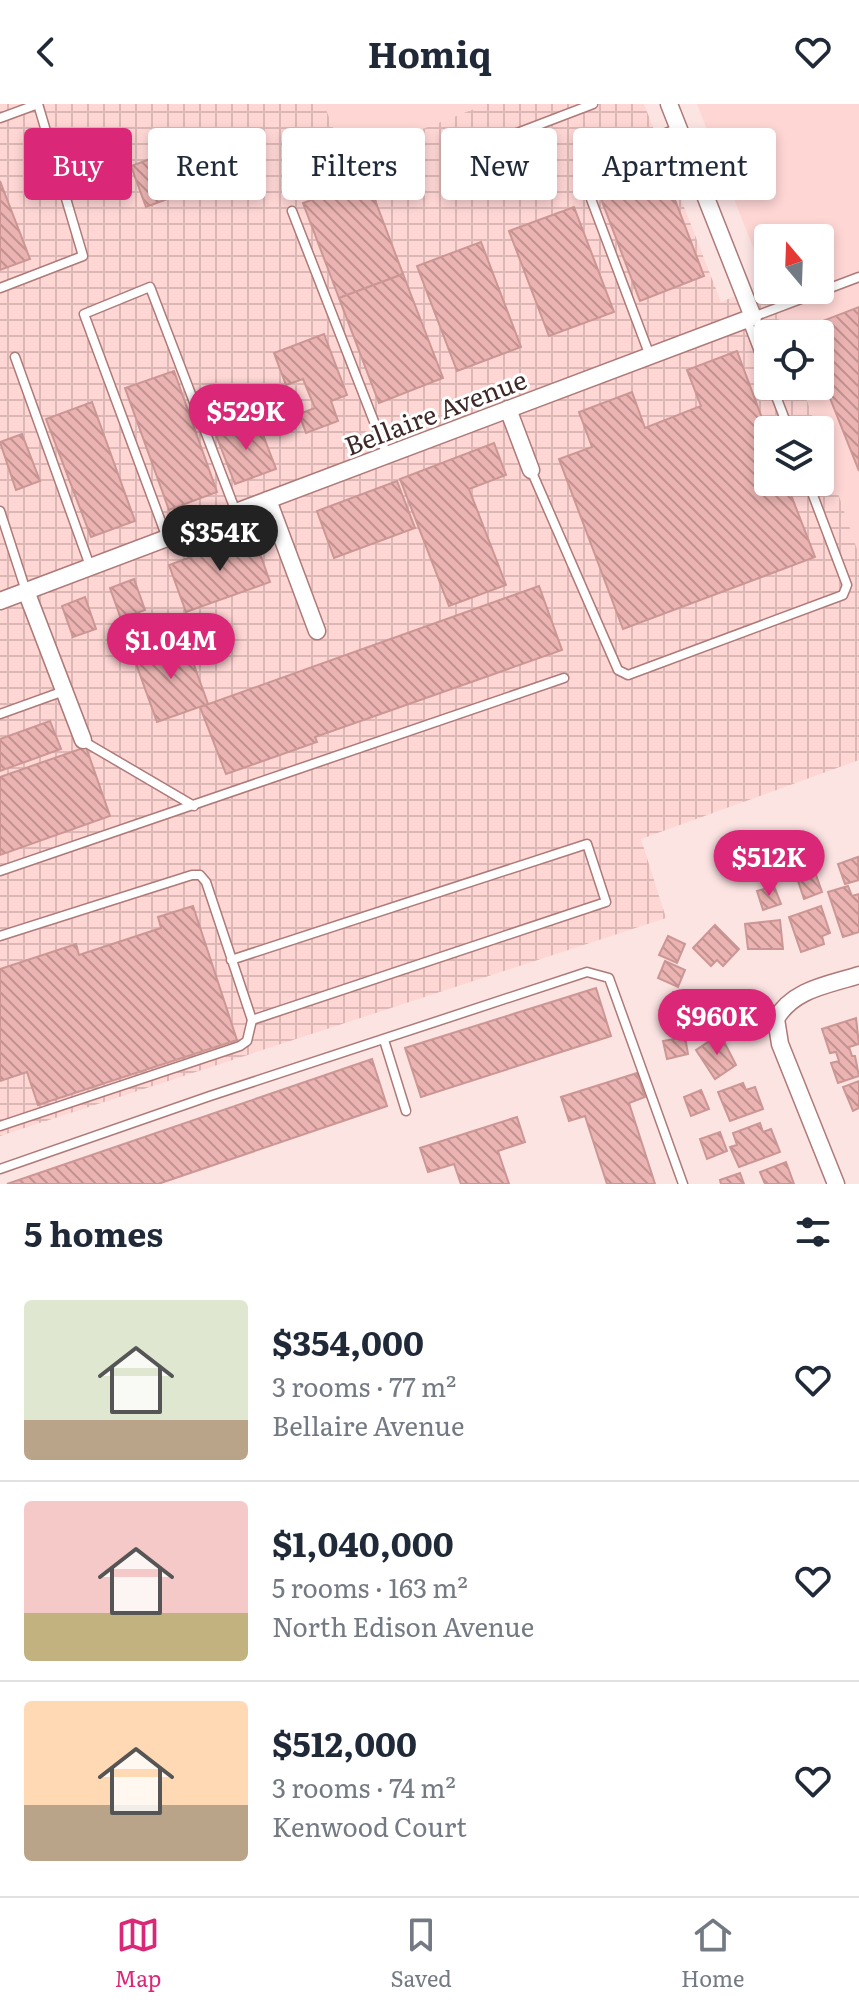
<!DOCTYPE html>
<meta charset="utf-8">
<style>
:root{--surface:#fff;--page:#f2f2f3;--text:#1f2937;--muted:#747a83;--line:#e0e1e3;--accent:#db2777}
body{margin:0;font-family:Literata,serif;background:var(--page);color:var(--text);height:100vh;display:flex;flex-direction:column;font-size:30px;white-space:nowrap}
*{box-sizing:border-box;margin:0}
p{font-size:26px;color:var(--muted)}
.icon{flex:none;width:44px;height:44px;fill:none;stroke:currentColor;stroke-width:2;stroke-linecap:round;stroke-linejoin:round}
.map{position:relative;height:1080px;overflow:hidden}
.panel{display:flex;flex-direction:column;background:var(--surface);flex:1}
.panel>*{flex:none}
.banner{position:absolute;left:24px;top:24px;width:812px;height:72px;display:flex;gap:16px}
.needle{width:52px;rotate:341deg}
.fabs{position:absolute;left:754px;top:120px;display:grid;gap:16px}
.fabs a{display:grid;place-items:center;width:80px;height:80px;border-radius:8px;background:var(--surface);box-shadow:0 4px 12px #0003;font-size:40px}
.price{position:absolute;translate:-50% -68px;padding:0 18px;border-radius:28px;background:var(--accent);color:#fff;font-size:26px;line-height:52px;filter:drop-shadow(0 2px 4px #0008)}
.price::after{content:'';position:absolute;left:50%;top:48px;width:24px;height:18px;margin-left:-12px;background:inherit;clip-path:polygon(0 0,100% 0,50% 100%)}
.price.active{background:#222;color:#fff}
ul{padding:0;list-style:none}
li{display:flex;align-items:center;gap:24px;height:200px;padding:0 24px}
li+li{border-top:2px solid var(--line)}
li span{display:grid;place-items:center;flex:none;width:224px;height:160px;border-radius:8px;color:#555}
li>.icon{margin-inline-start:auto}
span .icon{width:96px;height:96px;fill:#fffc;stroke-width:1}
li b{font-size:34px}
h2{display:flex;justify-content:space-between;align-items:center;height:96px;padding:0 24px;font-size:34px}
.chip{padding:0 28px;border-radius:8px;background:var(--surface);box-shadow:0 4px 12px #0003;font-size:28px;line-height:72px}
.chip.active{background:var(--accent);color:#fff}
header{display:flex;justify-content:space-between;align-items:center;height:104px;padding:0 24px;background:var(--surface);font-size:36px;font-weight:700}
.tab-bar{display:flex;justify-content:space-around;align-items:center;height:112px;border-top:2px solid var(--line);background:var(--surface);font-size:22px;color:var(--muted)}
.tab-bar a{display:grid;justify-items:center;gap:4px}
.tab-bar .active{color:var(--accent)}
.map>svg:first-child{display:block}
.built{fill:#fed6d4}
.industrial{fill:url(#industrial-grid)}
.building{fill:url(#building-back-hatch);stroke:#cb9694;stroke-width:2}
.lines{fill:none;stroke-linecap:round;stroke-linejoin:round}
.service-casing{stroke:#ad7a78;stroke-width:11}
.minor-casing{stroke:#ad7a78;stroke-width:19}
.service{stroke:#fff;stroke-width:8}
.minor{stroke:#fff;stroke-width:16}
.labels{text-anchor:middle;dominant-baseline:central;stroke-width:6;stroke-linejoin:round;paint-order:stroke}
.street-label{font-size:26px;fill:#3e2828;stroke:#fff}
</style>
<header><svg class="icon" aria-label="back" viewBox="0 0 24 24"><path d="M15 5l-7 7 7 7"/></svg>Homiq<svg class="icon" aria-label="heart" viewBox="0 0 24 24"><path d="M12 20l-8-8c-3-5 5-10 8-4 3-6 11-1 8 4z"/></svg></header>
<div class="map">
<svg width="859" height="1080" viewBox="0 0 859 1080">
<defs>
<pattern id="industrial-grid" width="8" height="8" patternUnits="userSpaceOnUse" patternTransform="scale(2)"><rect width="8" height="8" fill="#fed6d4"/><path d="M0 4h8M4 0v8" fill="none" stroke="#dbb8b6"/></pattern>
<pattern id="building-back-hatch" width="6" height="6" patternUnits="userSpaceOnUse" patternTransform="scale(2)"><rect width="6" height="6" fill="#ebb4b2"/><path d="M-1 5l2 2M0 0l6 6M5-1l2 2" fill="none" stroke="#c09291"/></pattern>
</defs>
<rect width="100%" height="100%" fill="#fce4e3"/>
<g class="built">
<path d="M324 0H487L345 55Z"/>
<path d="M697 0H859V451L820 336V326H817L802 282H820V230H784L769 186H820V134H768V182Z"/>
</g>
<path class="industrial" d="M0 0H324L345 55 487 0H644L721 198 767 179 784 230H768V282H802L817 326H768V378H820V336L859 451V656L641 735 666 814 0 1032Z"/>
<g class="building">
<path d="M228 26 243 67 146 103 131 62Z"/>
<path d="M664 67 704 172 640 197 600 92Z"/>
<path d="M367 75 403 170 339 194 303 99Z"/>
<path d="M0 77 30 155 0 166Z"/>
<path d="M574 103 614 208 549 232 509 127Z"/>
<path d="M481 138 521 243 457 267 417 162Z"/>
<path d="M403 170 443 274 379 299 339 194Z"/>
<path d="M859 203V367L820 269V230H804L802 225Z"/>
<path d="M324 230 347 291 331 297 338 317 306 329 299 310 315 304 303 275 286 281 274 249Z"/>
<path d="M737 247 768 330V378H786L815 453 623 525 559 355 592 343 579 308 632 288 645 324 701 302 687 266Z"/>
<path d="M174 267 217 388 169 406 125 284Z"/>
<path d="M92 298 135 417 91 433 46 315Z"/>
<path d="M257 315 276 365 235 380 216 331Z"/>
<path d="M22 330 40 377 16 386 0 338Z"/>
<path d="M494 339 506 371 469 385 506 481 449 502 400 375Z"/>
<path d="M397 377 415 424 334 454 317 407Z"/>
<path d="M253 430 270 478 186 508 169 461Z"/>
<path d="M134 475 145 506 121 515 110 484Z"/>
<path d="M539 482 562 546 315 633 317 638 226 670 200 603Z"/>
<path d="M85 493 96 525 73 533 62 502Z"/>
<path d="M185 536 208 600 157 618 134 554Z"/>
<path d="M50 617 61 645 0 667V635Z"/>
<path d="M86 643 110 712 0 751V673Z"/>
<path d="M858 753 859 776 845 780 838 760Z"/>
<path d="M815 768 822 788 804 795 797 774Z"/>
<path d="M774 782 781 800 763 806 757 787Z"/>
<path d="M848 782 852 792 859 790V828L843 833 828 788Z"/>
<path d="M193 802 237 936 38 1001 27 968 0 977V865L76 840 79 851 161 824 158 813Z"/>
<path d="M821 802 830 829 822 832 824 840 801 848 789 813Z"/>
<path d="M780 816 783 845H748L745 820Z"/>
<path d="M715 821 739 845 723 862 717 856 711 862 693 844Z"/>
<path d="M668 832 685 840 677 859 659 851Z"/>
<path d="M665 857 685 866 678 883 658 874Z"/>
<path d="M596 884 611 932 421 993 405 944Z"/>
<path d="M673 888 700 889V898H709V923H672Z"/>
<path d="M856 914 859 940 849 943 852 952H855L859 972 838 979 831 959 839 957 836 948 830 949 822 925Z"/>
<path d="M720 930 736 961 715 975 696 946Z"/>
<path d="M685 933 688 950 667 955 663 937Z"/>
<path d="M372 955 387 1002 158 1080H7Z"/>
<path d="M637 969 645 993 629 999 655 1080H607L585 1012 569 1017 561 993Z"/>
<path d="M859 977V1004L853 1007 843 983Z"/>
<path d="M743 979 746 986 755 983 763 1005 730 1017 718 988Z"/>
<path d="M701 986 709 1005 691 1012 684 993Z"/>
<path d="M517 1013 525 1038 498 1047 509 1080H461L454 1060 428 1068 420 1044Z"/>
<path d="M760 1019 763 1028 771 1025 780 1048 739 1063 730 1043 737 1041 733 1029Z"/>
<path d="M720 1028 727 1047 707 1055 700 1035Z"/>
<path d="M786 1058 794 1080H765L760 1068Z"/>
<path d="M740 1069 744 1080H721L720 1076Z"/>
</g>
<g class="lines">
<g class="service-casing">
<g id="service">
<path d="M0 14 38 0 83 152 0 184"/>
<path d="M457 52 593 0"/>
<path d="M292 107 387 351"/>
<path d="M753 213 859 173"/>
<path d="M747 216 768 271"/>
<path d="M650 252 585 79 583 61 679 24"/>
<path d="M15 253 90 462"/>
<path d="M772 282 789 326"/>
<path d="M531 366 618 566 628 571 843 491 847 481 808 378"/>
<path d="M0 407 26 487"/>
<path d="M167 434 84 210 150 183 236 408"/>
<path d="M0 610 64 587"/>
<path d="M83 637 194 702"/>
<path d="M0 767 564 574"/>
<path d="M0 832 192 771H200L206 778 252 916 606 798 587 740 231 856"/>
<path d="M384 936 406 1007"/>
<path d="M0 1022 240 942 247 937 252 916"/>
<path d="M0 1065 210 992 587 868 609 874 683 1080"/>
</g>
</g>
<g class="minor-casing">
<g id="minor">
<path d="M508 305 531 366"/>
<path d="M268 396 317 527"/>
<path d="M26 487 83 636"/>
<path d="M0 497 753 213 669 0"/>
<path d="M836 1080 780 940 776 915C793 885 828 881 859 871"/>
</g>
</g>
<use href="#service" class="service"/>
<use href="#minor" class="minor"/>
</g>
<g class="labels">
<g class="street-label">
<text transform="translate(435 307) rotate(-21)">Bellaire Avenue</text>
</g>
</g>
</svg>
<div class="fabs">
<a><svg class="needle" viewBox="-14 -14 28 28"><path d="M0-13l5 13h-10z" fill="#e53935"/><path d="M0 13l5-13h-10z" fill="#747a83"/></svg></a>
<a><svg class="icon" aria-label="locate" viewBox="0 0 24 24"><circle cx="12" cy="12" r="6"/><path d="M12 2v4M12 18v4M2 12h4M18 12h4"/></svg></a>
<a><svg class="icon" aria-label="layers" viewBox="0 0 24 24"><path d="M12 4l9 5-9 5-9-5zM3 14l9 5 9-5"/></svg></a>
</div>
<b class="price" style="left:246px;top:348px">$529K</b>
<b class="price active" style="left:220px;top:469px">$354K</b>
<b class="price" style="left:171px;top:577px">$1.04M</b>
<b class="price" style="left:769px;top:794px">$512K</b>
<b class="price" style="left:717px;top:953px">$960K</b>
<div class="banner">
<a class="chip active">Buy</a>
<a class="chip">Rent</a>
<a class="chip">Filters</a>
<a class="chip">New</a>
<a class="chip">Apartment</a>
</div>
</div>
<section class="panel">
<h2>5 homes<svg class="icon" aria-label="filters" viewBox="0 0 24 24"><path d="M4 7h16M4 17h16"/><circle cx="9" cy="7" r="2"/><circle cx="15" cy="17" r="2"/></svg></h2>
<ul>
<li><span style="background:linear-gradient(#dfe7d0 75%,#b9a48a 0)"><svg class="icon" aria-label="home" viewBox="0 0 24 24"><path d="M3 11l9-7 9 7M6 9v11h12V9"/></svg></span><div><b>$354,000</b><p>3 rooms · 77 m²</p><p>Bellaire Avenue</p></div><svg class="icon" aria-label="heart" viewBox="0 0 24 24"><path d="M12 20l-8-8c-3-5 5-10 8-4 3-6 11-1 8 4z"/></svg></li>
<li><span style="background:linear-gradient(#f6c9c9 70%,#c2b280 0)"><svg class="icon" aria-label="home" viewBox="0 0 24 24"><path d="M3 11l9-7 9 7M6 9v11h12V9"/></svg></span><div><b>$1,040,000</b><p>5 rooms · 163 m²</p><p>North Edison Avenue</p></div><svg class="icon" aria-label="heart" viewBox="0 0 24 24"><path d="M12 20l-8-8c-3-5 5-10 8-4 3-6 11-1 8 4z"/></svg></li>
<li><span style="background:linear-gradient(#ffd9b3 65%,#b9a48a 0)"><svg class="icon" aria-label="home" viewBox="0 0 24 24"><path d="M3 11l9-7 9 7M6 9v11h12V9"/></svg></span><div><b>$512,000</b><p>3 rooms · 74 m²</p><p>Kenwood Court</p></div><svg class="icon" aria-label="heart" viewBox="0 0 24 24"><path d="M12 20l-8-8c-3-5 5-10 8-4 3-6 11-1 8 4z"/></svg></li>
</ul>
</section>
<nav class="tab-bar">
<a class="active"><svg class="icon" aria-label="map" viewBox="0 0 24 24"><path d="M3 6l6-2 6 2 6-2v14l-6 2-6-2-6 2zM9 4v14M15 6v14"/></svg>Map</a>
<a><svg class="icon" aria-label="saved" viewBox="0 0 24 24"><path d="M7 4h10v16l-5-4-5 4z"/></svg>Saved</a>
<a><svg class="icon" aria-label="home" viewBox="0 0 24 24"><path d="M3 11l9-7 9 7M6 9v11h12V9"/></svg>Home</a>
</nav>
